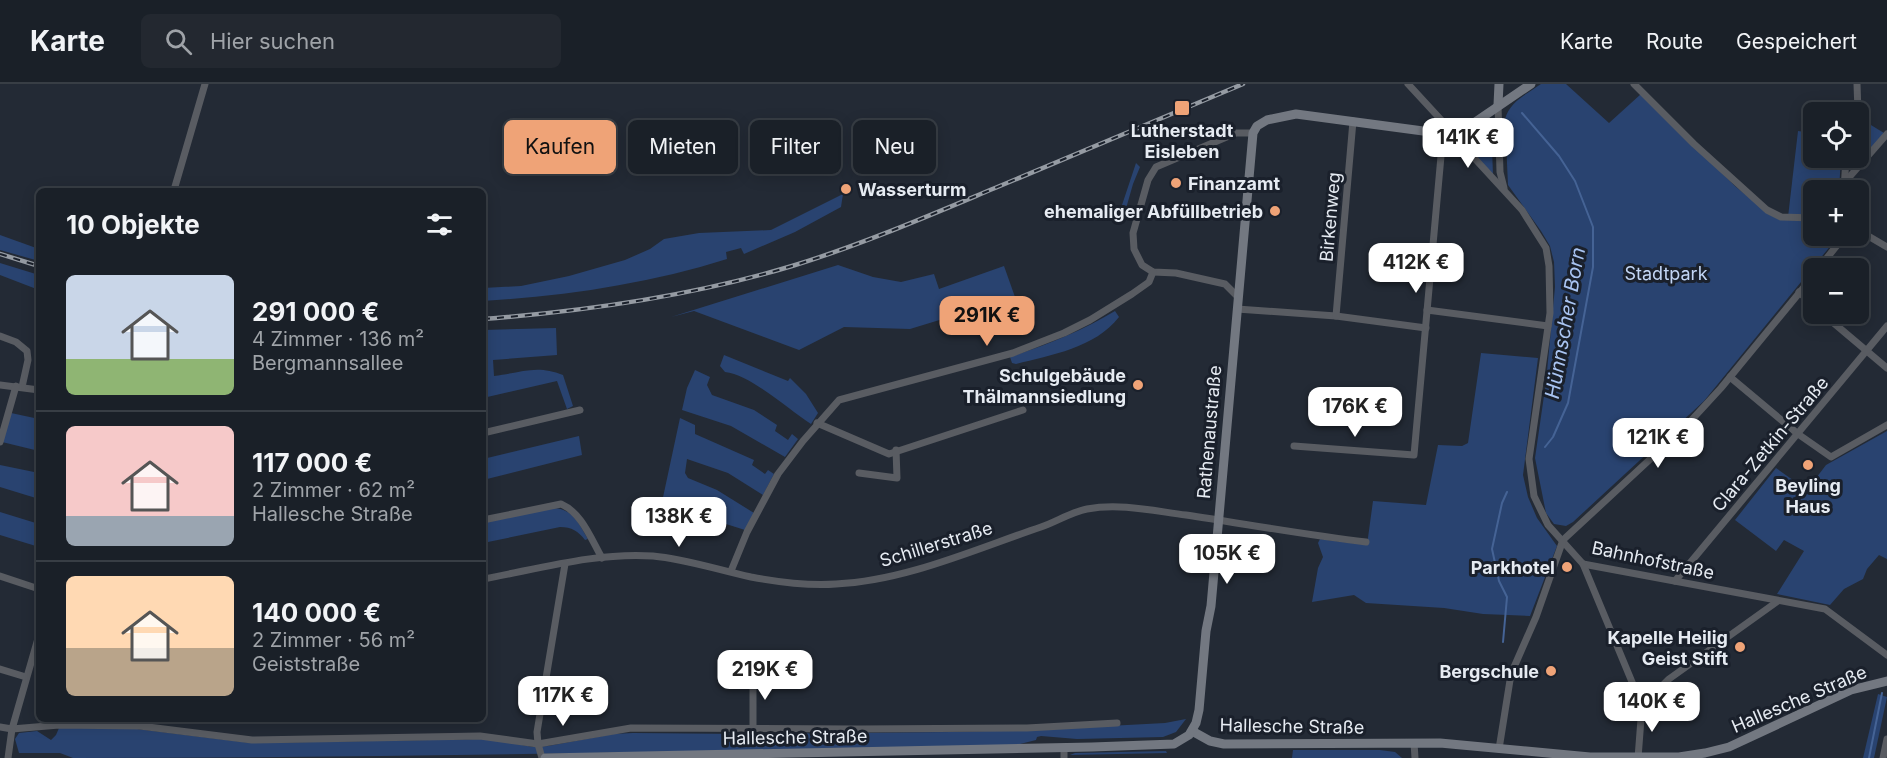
<!DOCTYPE html>
<html lang="de">
<meta charset="utf-8">
<style>
:root{--surface:#1a2028;--page:#232830;--text:#f1f3f6;--muted:#9fa3a8;--line:#383e45;--accent:#efa377}
body{margin:0;font-family:Inter,sans-serif;background:var(--page);color:var(--text);height:100vh;display:flex;flex-direction:column;font-size:22px;white-space:nowrap}
*{box-sizing:border-box;margin:0}
p{font-size:20px;color:var(--muted)}
.icon{flex:none;width:33px;height:33px;fill:none;stroke:currentColor;stroke-width:2;stroke-linecap:round;stroke-linejoin:round}
.map{position:relative;flex:1;overflow:hidden}
.drawer{position:absolute;left:36px;top:104px;width:450px;height:534px;display:flex;flex-direction:column;background:var(--surface);border-radius:9px;box-shadow:0 3px 15px #0003,0 0 0 2px var(--line)}
.drawer>*{flex:none}
.top-card{position:absolute;left:504px;top:36px;width:570px;height:54px;display:flex;gap:12px}
.fabs{position:absolute;left:1803px;top:18px;display:grid;gap:12px}
.fabs a{display:grid;place-items:center;width:66px;height:66px;border-radius:9px;background:var(--surface);box-shadow:0 3px 15px #0003,0 0 0 2px var(--line);font-size:30px}
.price{position:absolute;translate:-50% -51px;padding:0 14px;border-radius:12px;background:#fff;color:#222;font-size:20px;line-height:39px;filter:drop-shadow(0 2px 3px #0008)}
.price::after{content:'';position:absolute;left:50%;top:36px;width:18px;height:14px;margin-left:-9px;background:inherit;clip-path:polygon(0 0,100% 0,50% 100%)}
.price.on{background:var(--accent);color:#111}
ul{padding:0;list-style:none}
li{display:flex;align-items:center;gap:18px;height:150px;padding:0 30px}
li+li{border-top:2px solid var(--line)}
li span{display:grid;place-items:center;flex:none;width:168px;height:120px;border-radius:9px;color:#555}
li>.icon{margin-inline-start:auto}
span .icon{width:72px;height:72px;fill:#fffc;stroke-width:1}
li b{font-size:26px}
h2{display:flex;justify-content:space-between;align-items:center;height:72px;padding:0 30px;font-size:26px}
.tag{padding:0 21px;border-radius:9px;background:var(--surface);box-shadow:0 3px 15px #0003,0 0 0 2px var(--line);font-size:21px;line-height:54px}
.tag.on{background:var(--accent);color:#111}
header{display:flex;align-items:center;gap:36px;box-sizing:border-box;height:84px;padding:0 30px;background:var(--surface);border-bottom:2px solid var(--line)}
header strong{font-size:28px}
nav{display:flex;gap:33px;margin-inline-start:auto;font-size:21px}
.search{width:420px;height:54px;background:var(--page);display:flex;align-items:center;gap:15px;box-sizing:border-box;padding:0 21px;border-radius:9px;color:var(--muted);font-size:22px}
.map>svg:first-child{display:block}
.green{fill:#294370}
.lines{fill:none;stroke-linecap:round;stroke-linejoin:round}
.stream{stroke:#456395;stroke-width:2}
.street{stroke:#595c62;stroke-width:7}
.secondary{stroke:#737881;stroke-width:9}
.rail-casing{stroke:#959ba3;stroke-width:4.5}
.rail{stroke:#1a202b;stroke-width:2;stroke-dasharray:7;stroke-linecap:butt}
.poi-dot{fill:#efa377;stroke:#1a202b;stroke-width:2}
.labels{text-anchor:middle;dominant-baseline:central;stroke-width:6;stroke-linejoin:round;paint-order:stroke}
.poi-label{font-size:18px;font-weight:bold;fill:#e6ebf2;stroke:#1a202b;text-anchor:end}
.street-label{font-size:18px;fill:#e6ebf2;stroke:#1a202b}
.park-label{font-size:18px;fill:#c3d6f5;stroke:#1a202b}
.water-label{font-size:20px;font-style:italic;fill:#a9c4f2;stroke:#1a202b}
</style>
<header>
<strong>Karte</strong>
<div class="search"><svg class="icon" aria-label="search" viewBox="0 0 24 24"><circle cx="10" cy="10" r="6"/><path d="M15 15l6 6"/></svg>Hier suchen</div>
<nav><a>Karte</a><a>Route</a><a>Gespeichert</a></nav>
</header>
<div class="map">
<svg width="1887" height="674" viewBox="0 0 1887 674">
<rect width="100%" height="100%" fill="#232a35"/>
<g class="green">
<path d="M1541 0H1566L1609 39 1641 10 1736 103 1766 127 1813 137 1814 152H1835L1832 160 1704 317 1573 438 1566 442 1554 440 1546 429 1535 374 1546 298 1555 203 1554 178 1550 162 1541 147 1508 101 1505 35C1510 17 1527 10 1541 0Z"/>
<path d="M1491 37 1493 91 1464 62 1466 53Z"/>
<path d="M1859 38H1866L1884 49 1853 86 1848 84 1849 74H1858Z"/>
<path d="M1798 47 1813 49 1814 74H1841L1839 106H1814L1813 134 1788 133Z"/>
<path d="M1136 79 1140 83 1133 100 1123 135 1122 121Z"/>
<path d="M843 110 841 123 795 148 744 170 741 164 726 168 727 175C648 200 565 212 483 217V204L521 202 569 192 625 176 650 165 664 155 699 149 771 146Z"/>
<path d="M0 151 39 165V177L0 166Z"/>
<path d="M0 179 39 191V206L0 191Z"/>
<path d="M838 181 873 193 901 198 934 190 939 205 1004 182 1015 213 910 245 844 243 799 266 694 227 671 233Z"/>
<path d="M1115 227 1119 233C1095 264 1051 271 1016 280L1012 279 1010 273C1046 261 1082 247 1115 227Z"/>
<path d="M556 244 557 271 493 276 494 292C521 289 536 280 563 291L573 322 567 325 557 297 483 314V246Z"/>
<path d="M1481 269 1538 274 1523 391 1528 413 1537 434 1557 462 1530 532 1483 530 1444 524 1366 519 1354 511 1312 518 1318 484 1323 473 1318 459 1320 455 1367 461 1373 417 1426 421 1438 361 1462 362 1468 359Z"/>
<path d="M724 271 788 297 790 294 806 310 818 329 811 340C788 325 751 291 725 288L720 282Z"/>
<path d="M695 286 710 293 707 301 712 311 754 326 777 341 775 347 788 356 792 350 798 355 785 373 731 342 682 326 687 304Z"/>
<path d="M11 329 39 335V367L2 358Z"/>
<path d="M680 334 695 341V350L754 376 752 381 765 390 768 386 774 390 763 411 728 389 687 375 685 389 688 394 717 406 754 429 745 446 726 440 659 432Z"/>
<path d="M1887 347V475L1879 471 1867 485 1863 495 1844 505 1830 521 1777 510 1804 467 1784 456 1776 467 1735 436 1776 384 1807 406 1826 381Z"/>
<path d="M579 352 582 371 483 396V375Z"/>
<path d="M0 381 39 389V415L0 403Z"/>
<path d="M554 424C573 425 579 440 588 455L585 456C578 447 572 443 560 443L483 459V439Z"/>
<path d="M0 428 39 440V463L0 451Z"/>
<path d="M1878 610 1887 613 1874 674H1863Z"/>
<path d="M1186 635 1176 648 1163 653 1077 655 1041 652 1037 653 1036 656 1016 661C702 667 388 674 73 674L60 669H19L15 655 19 649 37 647 51 656 56 651 59 644H129L251 659 488 655 533 663 548 662 613 650 633 649 742 650 951 648 1032 646 1165 639Z"/>
<path d="M1293 666H1380L1395 668 1402 674H1292Z"/>
<path d="M1166 667 1167 669 1070 671 1075 669Z"/>
</g>
<g class="lines">
<g class="stream">
<path d="M1522 29 1559 72 1575 97 1593 143V183L1568 319 1553 353 1545 363"/>
<path d="M1503 558 1507 513 1499 497 1492 465 1502 419 1507 408"/>
<path d="M1869 674 1882 609"/>
</g>
<g class="street">
<path d="M1634 0 1694 60 1767 126 1781 133 1814 134"/>
<path d="M1857 0 1858 28"/>
<path d="M1498 21 1500 88 1504 104"/>
<path d="M1453 51 1522 126 1546 164 1549 182 1550 229 1529 375 1534 412 1548 441 1583 480 1825 525 1887 571"/>
<path d="M1845 98 1887 50"/>
<path d="M174 106 205 0"/>
<path d="M1844 106 1846 74"/>
<path d="M1858 146 1887 163"/>
<path d="M1819 184 1838 160 1841 152"/>
<path d="M1799 208 1814 221"/>
<path d="M1238 213 1225 200 1176 189 1153 188 1142 181 1134 165 1133 149 1148 96 1156 83 1236 49H1253"/>
<path d="M1237 225 1336 232 1426 244"/>
<path d="M1427 226 1548 242"/>
<path d="M1823 230 1887 284"/>
<path d="M1336 232 1353 37"/>
<path d="M0 252 16 258 27 267 28 276 22 303"/>
<path d="M1730 293 1798 350 1831 373 1887 341"/>
<path d="M0 301 39 306"/>
<path d="M817 339 889 370 1023 326"/>
<path d="M483 349 580 326"/>
<path d="M0 358 16 302"/>
<path d="M1294 362 1414 371 1444 39 1408 0"/>
<path d="M859 389 897 394 896 366"/>
<path d="M483 436 561 420C582 429 591 455 602 474"/>
<path d="M1583 480 1642 622 1638 674"/>
<path d="M731 487 747 448 778 390 803 357 839 316 1013 269 1064 249 1090 236 1132 210 1149 198 1153 188"/>
<path d="M0 492 39 505"/>
<path d="M483 495C538 485 597 468 653 472 686 475 718 486 751 493 778 498 808 502 836 500 905 497 976 465 1041 443 1056 438 1071 428 1087 425 1120 419 1154 427 1186 431 1246 440 1305 451 1366 458"/>
<path d="M1675 497 1887 242"/>
<path d="M0 585 26 593"/>
<path d="M1642 622 1669 595 1778 517"/>
<path d="M0 643 12 645 59 641 140 642 252 656 480 652 538 660 631 644 857 645 1027 644 1117 639"/>
<path d="M753 646V587"/>
<path d="M1414 659 1415 674"/>
<path d="M1499 665 1511 590 1536 533 1563 456 1687 341 1721 304 1814 191"/>
<path d="M8 674 12 645 39 551"/>
<path d="M542 674 538 660 537 648 565 480"/>
<path d="M1064 674V663"/>
<path d="M1883 674 1887 655"/>
</g>
<g class="secondary">
<path d="M1498 21 1499 0"/>
<path d="M1192 647 1210 657 1224 660 1440 659 1590 673H1679L1705 669 1729 663 1851 606 1887 597"/>
<path d="M545 674 1092 663 1174 660 1189 651 1196 639 1199 626 1206 547 1211 522 1253 49 1257 42 1267 36 1296 30 1453 51 1468 43 1531 0"/>
</g>
<g class="rail-casing">
<g id="rail">
<path d="M0 170 39 182"/>
<path d="M483 235C587 227 692 212 792 182 861 161 928 132 995 104 1078 69 1160 35 1243 0"/>
</g>
</g>
<use href="#rail" class="rail"/>
</g>
<g class="poi-dot">
<rect x="1174" y="16" width="16" height="16" rx="3"/>
<circle cx="1176" cy="99" r="6"/>
<circle cx="846" cy="105" r="6"/>
<circle cx="1275" cy="127" r="6"/>
<circle cx="1138" cy="301" r="6"/>
<circle cx="1808" cy="381" r="6"/>
<circle cx="1567" cy="483" r="6"/>
<circle cx="1740" cy="563" r="6"/>
<circle cx="1551" cy="587" r="6"/>
</g>
<g class="labels">
<g class="poi-label">
<text x="1182" y="46" text-anchor="middle">Lutherstadt<tspan x="1182" dy="21">Eisleben</tspan></text>
<text x="1188" y="99" text-anchor="start">Finanzamt</text>
<text x="858" y="105" text-anchor="start">Wasserturm</text>
<text x="1263" y="127">ehemaliger Abfüllbetrieb</text>
<text x="1126" y="291">Schulgebäude<tspan x="1126" dy="21">Thälmannsiedlung</tspan></text>
<text x="1808" y="401" text-anchor="middle">Beyling<tspan x="1808" dy="21">Haus</tspan></text>
<text x="1555" y="483">Parkhotel</text>
<text x="1728" y="553">Kapelle Heilig<tspan x="1728" dy="21">Geist Stift</tspan></text>
<text x="1539" y="587">Bergschule</text>
</g>
<g class="street-label">
<text transform="translate(1330 133) rotate(-85)">Birkenweg</text>
<text transform="translate(1209 348) rotate(-85)">Rathenaustraße</text>
<text transform="translate(1770 360) rotate(-50)">Clara-Zetkin-Straße</text>
<text transform="translate(936 460) rotate(-17)">Schillerstraße</text>
<text transform="translate(1653 476) rotate(12)">Bahnhofstraße</text>
<text transform="translate(1799 615) rotate(-23)">Hallesche Straße</text>
<text transform="translate(1292 642) rotate(1)">Hallesche Straße</text>
<text transform="translate(795 653) rotate(-1)">Hallesche Straße</text>
</g>
<g class="park-label">
<text x="1666" y="189">Stadtpark</text>
</g>
<g class="water-label">
<text transform="translate(1565 239) rotate(-80)">Hünnscher Born</text>
</g>
</g>
</svg>
<div class="fabs">
<a><svg class="icon" aria-label="locate" viewBox="0 0 24 24"><circle cx="12" cy="12" r="6"/><path d="M12 2v4M12 18v4M2 12h4M18 12h4"/></svg></a>
<a>+</a>
<a>−</a>
</div>
<b class="price" style="left:1468px;top:85px">141K €</b>
<b class="price" style="left:1416px;top:210px">412K €</b>
<b class="price on" style="left:987px;top:263px">291K €</b>
<b class="price" style="left:1355px;top:354px">176K €</b>
<b class="price" style="left:1658px;top:385px">121K €</b>
<b class="price" style="left:679px;top:464px">138K €</b>
<b class="price" style="left:1227px;top:501px">105K €</b>
<b class="price" style="left:765px;top:617px">219K €</b>
<b class="price" style="left:563px;top:643px">117K €</b>
<b class="price" style="left:1652px;top:649px">140K €</b>
<div class="top-card">
<a class="tag on">Kaufen</a>
<a class="tag">Mieten</a>
<a class="tag">Filter</a>
<a class="tag">Neu</a>
</div>
<section class="drawer">
<h2>10 Objekte<svg class="icon" aria-label="filters" viewBox="0 0 24 24"><path d="M4 7h16M4 17h16"/><circle cx="9" cy="7" r="2"/><circle cx="15" cy="17" r="2"/></svg></h2>
<ul>
<li><span style="background:linear-gradient(#c9d6e8 70%,#8fb573 0)"><svg class="icon" aria-label="home" viewBox="0 0 24 24"><path d="M3 11l9-7 9 7M6 9v11h12V9"/></svg></span><div><b>291 000 €</b><p>4 Zimmer · 136 m²</p><p>Bergmannsallee</p></div></li>
<li><span style="background:linear-gradient(#f6c9c9 75%,#9aa5b1 0)"><svg class="icon" aria-label="home" viewBox="0 0 24 24"><path d="M3 11l9-7 9 7M6 9v11h12V9"/></svg></span><div><b>117 000 €</b><p>2 Zimmer · 62 m²</p><p>Hallesche Straße</p></div></li>
<li><span style="background:linear-gradient(#ffd9b3 60%,#b9a48a 0)"><svg class="icon" aria-label="home" viewBox="0 0 24 24"><path d="M3 11l9-7 9 7M6 9v11h12V9"/></svg></span><div><b>140 000 €</b><p>2 Zimmer · 56 m²</p><p>Geiststraße</p></div></li>
</ul>
</section>
</div>
